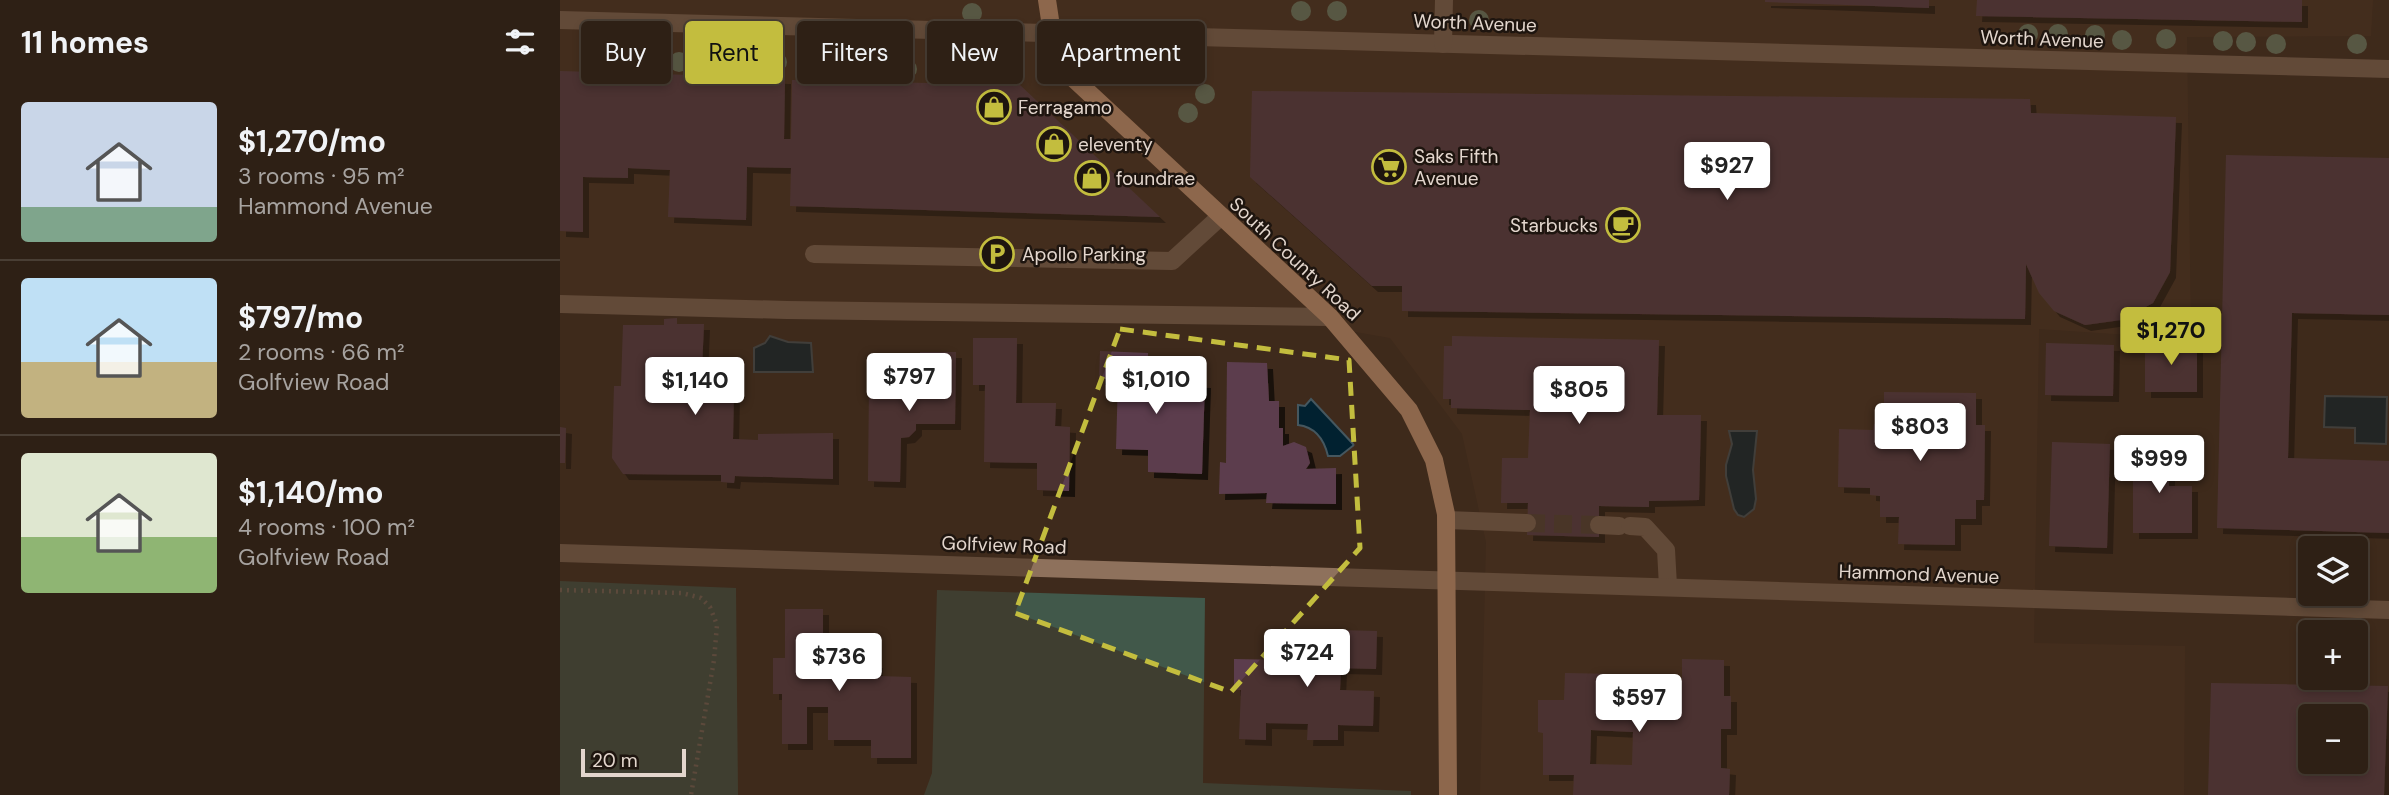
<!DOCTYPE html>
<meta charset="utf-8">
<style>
:root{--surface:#2e2015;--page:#3a2d22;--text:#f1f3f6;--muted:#a7a3a0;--line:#493e34;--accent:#c3bd3e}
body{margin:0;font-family:"DM Sans",sans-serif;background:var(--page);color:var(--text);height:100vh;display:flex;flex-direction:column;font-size:26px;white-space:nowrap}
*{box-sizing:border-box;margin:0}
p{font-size:23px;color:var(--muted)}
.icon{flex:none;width:38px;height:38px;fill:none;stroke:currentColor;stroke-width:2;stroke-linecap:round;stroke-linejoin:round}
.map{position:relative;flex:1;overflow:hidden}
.sheet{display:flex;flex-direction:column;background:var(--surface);width:560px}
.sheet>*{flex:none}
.top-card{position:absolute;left:21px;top:21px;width:665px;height:63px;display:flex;gap:14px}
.controls{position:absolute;left:1738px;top:536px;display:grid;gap:14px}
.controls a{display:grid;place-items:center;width:70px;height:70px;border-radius:7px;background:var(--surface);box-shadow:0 4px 10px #0003,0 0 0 2px var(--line);font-size:35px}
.scale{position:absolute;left:21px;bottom:18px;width:105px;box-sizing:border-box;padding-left:7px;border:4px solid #e3d6cd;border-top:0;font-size:19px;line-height:24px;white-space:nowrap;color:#e3d6cd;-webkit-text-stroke:5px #1e150f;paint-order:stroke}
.price{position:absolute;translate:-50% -60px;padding:0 16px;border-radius:7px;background:#fff;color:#222;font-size:23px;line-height:46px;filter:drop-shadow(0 2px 4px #0008)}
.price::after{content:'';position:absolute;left:50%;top:42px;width:21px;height:16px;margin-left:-10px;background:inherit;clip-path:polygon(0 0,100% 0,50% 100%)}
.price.selected{background:var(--accent);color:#111}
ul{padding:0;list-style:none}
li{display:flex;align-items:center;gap:21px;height:175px;padding:0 21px}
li+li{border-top:2px solid var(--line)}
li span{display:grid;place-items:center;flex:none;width:196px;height:140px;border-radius:7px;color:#555}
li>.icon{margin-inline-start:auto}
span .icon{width:84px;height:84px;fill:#fffc;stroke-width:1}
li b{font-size:30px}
h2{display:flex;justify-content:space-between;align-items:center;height:84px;padding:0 21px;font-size:30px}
.chip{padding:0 24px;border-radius:7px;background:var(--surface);box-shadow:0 4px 10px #0003,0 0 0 2px var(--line);font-size:24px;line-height:63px}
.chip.selected{background:var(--accent);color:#111}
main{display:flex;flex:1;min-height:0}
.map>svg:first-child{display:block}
.built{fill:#4b321f}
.green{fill:#41584a}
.water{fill:#012130;stroke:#45575f;stroke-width:2}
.building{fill:#5c3e4d;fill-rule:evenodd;filter:url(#shadow)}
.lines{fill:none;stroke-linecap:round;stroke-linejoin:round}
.minor-tunnel{stroke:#574437;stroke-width:18;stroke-dasharray:18 9;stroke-linecap:butt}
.path{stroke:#806f63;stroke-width:4.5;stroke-dasharray:2 5;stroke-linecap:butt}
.minor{stroke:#8e715c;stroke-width:18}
.major{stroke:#eeb287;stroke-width:18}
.tree{fill:#778e74}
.marked{fill:none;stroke:#c3bd3e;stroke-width:5;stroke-dasharray:14 9;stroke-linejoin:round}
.labels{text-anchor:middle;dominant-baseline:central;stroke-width:5;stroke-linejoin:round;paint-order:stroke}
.street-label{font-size:19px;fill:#e3d6cd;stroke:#1e150f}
.poi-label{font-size:19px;fill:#e3d6cd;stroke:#1e150f;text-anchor:start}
</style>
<main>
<section class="sheet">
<h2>11 homes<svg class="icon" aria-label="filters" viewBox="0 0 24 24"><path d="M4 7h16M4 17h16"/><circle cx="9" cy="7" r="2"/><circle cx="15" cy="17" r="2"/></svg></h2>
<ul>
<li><span style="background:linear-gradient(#c9d6e8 75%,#7fa58c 0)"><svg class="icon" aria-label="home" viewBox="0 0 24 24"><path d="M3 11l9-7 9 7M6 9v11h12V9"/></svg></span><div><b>$1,270/mo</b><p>3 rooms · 95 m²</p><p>Hammond Avenue</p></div></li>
<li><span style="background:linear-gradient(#bfe0f5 60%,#c2b280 0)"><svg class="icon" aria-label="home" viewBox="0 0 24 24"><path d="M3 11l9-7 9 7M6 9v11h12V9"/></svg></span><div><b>$797/mo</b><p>2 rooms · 66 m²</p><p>Golfview Road</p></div></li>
<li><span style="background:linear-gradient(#dfe7d0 60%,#8fb573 0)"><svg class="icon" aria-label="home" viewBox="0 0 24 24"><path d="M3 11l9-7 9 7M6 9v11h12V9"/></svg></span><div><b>$1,140/mo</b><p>4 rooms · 100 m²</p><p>Golfview Road</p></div></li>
</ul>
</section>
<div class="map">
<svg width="1829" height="795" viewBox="0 0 1829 795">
<defs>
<filter id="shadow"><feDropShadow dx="6" dy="6" stdDeviation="0" flood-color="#0009"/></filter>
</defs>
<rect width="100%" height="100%" fill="#3e2a1c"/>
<path class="built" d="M0 0H1813L1811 36 1627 37 1631 339 1479 329 1474 643 1625 646 1624 795H920L926 542 902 434 830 338 670 310 0 299Z"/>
<g class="green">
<path d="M0 581 176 588 178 795H0Z"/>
<path d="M377 590 645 598 643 783 851 791V795H364L372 773Z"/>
</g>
<g class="water">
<path d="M210 336 228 342 251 343 253 372H194V348L205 343Z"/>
<path d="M1765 396 1827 397 1826 444 1795 443V428L1764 427Z"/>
<path d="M751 399 794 445 780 456H768C764 439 755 427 738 425V405L745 406Z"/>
<path d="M1169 431H1197L1193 470 1196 499 1194 509 1184 517 1178 515 1174 509 1166 476V465L1172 444Z"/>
</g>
<g class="building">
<path d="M1205 0H1369V8L1205 2Z"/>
<path d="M1417 0H1742V22L1416 16Z"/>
<path d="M0 71 225 78 224 139H231L232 80 460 85 600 217 230 206 231 168 187 167 186 220 108 217 110 170 68 168V178L23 177V232L0 231Z"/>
<path d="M692 91 1470 99 1471 113 1616 117 1610 272 1593 303 1561 320 1525 325 1494 311 1479 293 1466 264 1465 319 842 311V286H812L690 177Z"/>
<path d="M1666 155 1829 158V315L1732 313 1728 458 1829 461V533L1657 528Z"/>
<path d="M117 318V324H144L141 391H174L173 439 198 440V434L273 433V479L175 476 174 483 161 482V475L63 474 52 458 54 386H61L63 325H104V319Z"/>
<path d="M892 336 1099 340 1097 415H1141L1139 500 1089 501V507L1039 506V537L967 535 968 503H941L942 458H968L970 410 891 408V399H883L884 346H892Z"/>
<path d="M413 338H457L456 403H496L495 426 510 427 509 491 477 490V463L424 462 425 385H413Z"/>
<rect x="1585" y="342" width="52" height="50"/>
<path d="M1486 343 1554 345 1553 396 1485 395Z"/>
<path d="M540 351 588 353 587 402H621V381L645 382 642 474 588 472V450L556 449 558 379H539Z"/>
<path d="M360 352H396L395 424H356V430L349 437 341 438 340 482 308 481 309 386 359 388Z"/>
<path d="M667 362 707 363 709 401H719V428H723V446L734 442 746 447 750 463 746 469 776 468V504L706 503 707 493 659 494 660 462 666 463Z"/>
<path d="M1324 392 1416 393V425H1425L1424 500H1416V519H1395V545L1338 544 1339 517H1320V496L1310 495V488L1278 487 1279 429 1313 430 1314 424H1324Z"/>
<path d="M0 427 6 428 5 463H0Z"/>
<path d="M1492 442 1550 444 1547 548 1489 546Z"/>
<path d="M1573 447H1609V486H1632V533H1573Z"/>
<path d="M225 609H263V662H317V676L351 677V758H311V740H268V707H247V744H222V694H213V658H225Z"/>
<path d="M778 630 817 631 816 669 781 668 780 690 814 691 813 726 778 725V740H747L748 724 706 723V740L679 739 681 690H674V659L720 660V654L750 655V647H778Z"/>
<path d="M1122 659 1164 660V696H1171V729H1161V768L1170 769 1169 795H1013L1014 775H983V733L978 732V700H1004L1005 673 1054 674V683H1094V694H1122ZM1031 730 1073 732 1072 765 1030 764Z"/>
<path d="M1651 683 1828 686 1824 795H1648ZM1750 716H1796V761H1750Z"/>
</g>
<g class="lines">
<path class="minor-tunnel" d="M967 523 1039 525"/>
<path class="path" d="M0 590 122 593 141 598 150 607 157 625 154 660 131 795"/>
<g class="minor">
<path d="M0 20 1829 69"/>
<path d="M883 44 884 0"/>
<path d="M254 254 612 261 660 217"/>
<path d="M0 304 227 310 770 317"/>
<path d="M887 520 967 523"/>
<path d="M1039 525 1059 526"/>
<path d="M1070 526 1085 527 1106 550 1108 586"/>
<path d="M0 553 1829 610"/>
</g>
<path class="major" d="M487 0 492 33 513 78 770 317 849 410 874 460 886 514 888 795"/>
</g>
<g class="tree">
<circle cx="741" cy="11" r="10"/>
<circle cx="777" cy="11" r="10"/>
<circle cx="412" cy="13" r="10"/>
<circle cx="919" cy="20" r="10"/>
<circle cx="1468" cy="34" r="10"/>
<circle cx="1498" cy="34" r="10"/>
<circle cx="1535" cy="35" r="10"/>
<circle cx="1606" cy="39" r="10"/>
<circle cx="1562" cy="40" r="10"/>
<circle cx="1663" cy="41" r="10"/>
<circle cx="1686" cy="42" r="10"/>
<circle cx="1716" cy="44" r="10"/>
<circle cx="1797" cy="44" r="10"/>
<circle cx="68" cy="60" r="10"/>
<circle cx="119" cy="62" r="10"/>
<circle cx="147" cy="62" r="10"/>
<circle cx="182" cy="62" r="10"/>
<circle cx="217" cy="62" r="10"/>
<circle cx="245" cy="63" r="10"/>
<circle cx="282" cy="64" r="10"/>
<circle cx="318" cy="66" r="10"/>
<circle cx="391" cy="68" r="10"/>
<circle cx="347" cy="69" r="10"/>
<circle cx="428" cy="69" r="10"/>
<circle cx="645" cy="94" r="10"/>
<circle cx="628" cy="113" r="10"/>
</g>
<path d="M0 0H1829V795H0ZM560 329 789 360 800 548 671 692 455 613Z" fill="#3e2a1c" fill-opacity=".55" fill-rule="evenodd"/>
<path class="marked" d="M560 329 789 360 800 548 671 692 455 613Z"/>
<defs>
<g id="shop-ring" transform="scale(1.75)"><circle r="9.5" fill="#1e150f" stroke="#c3bd3e" stroke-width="1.5"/><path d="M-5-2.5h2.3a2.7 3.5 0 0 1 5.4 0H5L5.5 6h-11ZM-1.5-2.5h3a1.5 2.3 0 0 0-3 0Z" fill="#c3bd3e"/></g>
<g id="supermarket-ring" transform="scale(1.75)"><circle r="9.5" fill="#1e150f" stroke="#c3bd3e" stroke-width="1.5"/><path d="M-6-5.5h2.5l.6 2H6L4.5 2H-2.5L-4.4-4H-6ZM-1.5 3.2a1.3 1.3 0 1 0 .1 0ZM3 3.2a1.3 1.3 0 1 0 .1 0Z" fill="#c3bd3e"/></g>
<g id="cafe-ring" transform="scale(1.75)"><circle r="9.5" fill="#1e150f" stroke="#c3bd3e" stroke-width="1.5"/><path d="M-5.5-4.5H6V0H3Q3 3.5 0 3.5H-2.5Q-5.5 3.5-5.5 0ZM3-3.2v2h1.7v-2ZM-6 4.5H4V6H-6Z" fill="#c3bd3e"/></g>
<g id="parking-ring" transform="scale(1.75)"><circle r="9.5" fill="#1e150f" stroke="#c3bd3e" stroke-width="1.5"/><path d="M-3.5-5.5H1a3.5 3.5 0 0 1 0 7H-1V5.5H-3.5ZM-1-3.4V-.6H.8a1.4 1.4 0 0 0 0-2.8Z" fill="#c3bd3e"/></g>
</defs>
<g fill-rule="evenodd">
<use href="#shop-ring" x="434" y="107"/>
<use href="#shop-ring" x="494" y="144"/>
<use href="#supermarket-ring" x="829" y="167"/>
<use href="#shop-ring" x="532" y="178"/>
<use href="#cafe-ring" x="1063" y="225"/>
<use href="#parking-ring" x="437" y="254"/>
</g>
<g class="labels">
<g class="street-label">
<text transform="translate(915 23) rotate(2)">Worth Avenue</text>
<text transform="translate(1482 39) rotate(2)">Worth Avenue</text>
<text transform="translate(735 259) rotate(43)">South County Road</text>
<text transform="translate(444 545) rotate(2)">Golfview Road</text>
<text transform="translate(1359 574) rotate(2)">Hammond Avenue</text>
</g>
<g class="poi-label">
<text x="458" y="107">Ferragamo</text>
<text x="518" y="144">eleventy</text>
<text x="854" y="156">Saks Fifth<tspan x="854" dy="22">Avenue</tspan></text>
<text x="556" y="178">foundrae</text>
<text x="1038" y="225" text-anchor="end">Starbucks</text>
<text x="462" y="254">Apollo Parking</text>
</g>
</g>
</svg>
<div class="controls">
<a><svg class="icon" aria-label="layers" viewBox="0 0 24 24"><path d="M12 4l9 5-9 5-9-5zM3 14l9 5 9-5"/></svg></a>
<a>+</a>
<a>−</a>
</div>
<div class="scale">20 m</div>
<b class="price" style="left:1167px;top:202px">$927</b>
<b class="price selected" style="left:1611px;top:367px">$1,270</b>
<b class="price" style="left:349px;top:413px">$797</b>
<b class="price" style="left:596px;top:416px">$1,010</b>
<b class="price" style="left:135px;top:417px">$1,140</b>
<b class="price" style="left:1019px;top:426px">$805</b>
<b class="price" style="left:1360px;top:463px">$803</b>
<b class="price" style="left:1599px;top:495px">$999</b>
<b class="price" style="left:747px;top:689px">$724</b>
<b class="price" style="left:279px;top:693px">$736</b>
<b class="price" style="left:1079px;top:734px">$597</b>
<div class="top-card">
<a class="chip">Buy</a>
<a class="chip selected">Rent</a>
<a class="chip">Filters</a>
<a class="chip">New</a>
<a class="chip">Apartment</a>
</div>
</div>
</main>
